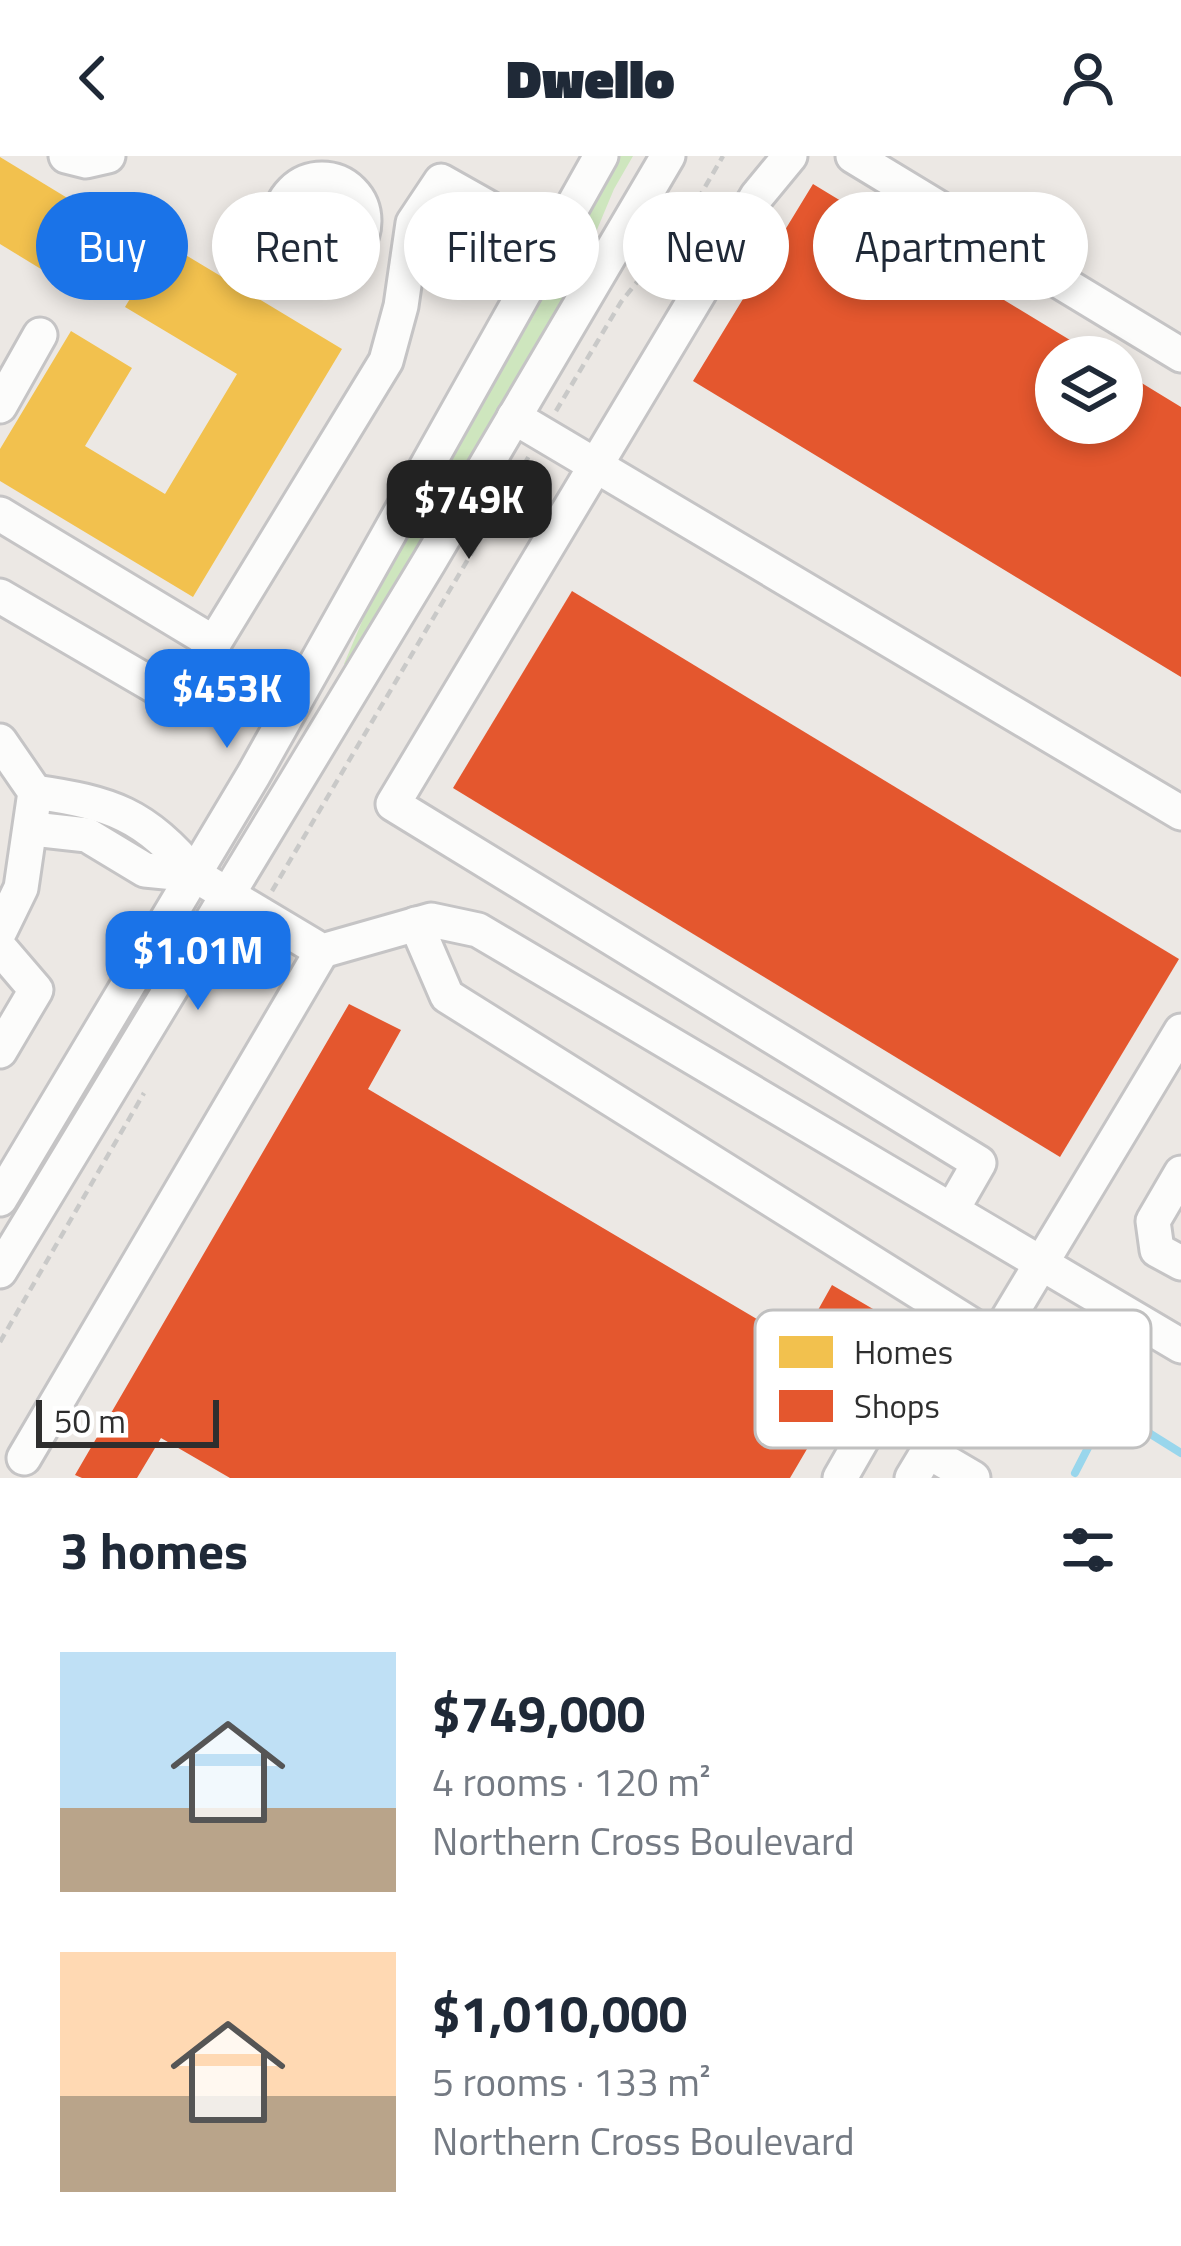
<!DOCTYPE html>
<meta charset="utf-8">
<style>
:root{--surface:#fff;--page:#f2f2f3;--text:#1f2937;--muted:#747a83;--accent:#1a73e8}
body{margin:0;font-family:"Titillium Web",sans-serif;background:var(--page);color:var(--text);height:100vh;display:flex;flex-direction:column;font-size:45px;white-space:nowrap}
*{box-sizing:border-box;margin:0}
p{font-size:39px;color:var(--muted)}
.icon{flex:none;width:66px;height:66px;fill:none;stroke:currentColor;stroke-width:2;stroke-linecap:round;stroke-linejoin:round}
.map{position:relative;height:1322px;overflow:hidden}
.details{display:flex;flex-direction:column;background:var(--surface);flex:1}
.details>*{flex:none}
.hud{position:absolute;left:36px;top:36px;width:1110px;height:108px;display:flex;gap:24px}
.tools{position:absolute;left:1035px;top:180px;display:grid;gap:24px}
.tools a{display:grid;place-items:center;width:108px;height:108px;border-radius:50%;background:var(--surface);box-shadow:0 6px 18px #0003;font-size:60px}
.scale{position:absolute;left:36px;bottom:30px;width:183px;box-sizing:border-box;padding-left:12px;border:6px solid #2e2e2e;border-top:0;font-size:33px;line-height:42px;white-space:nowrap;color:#2e2e2e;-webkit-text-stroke:9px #fff;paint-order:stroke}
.price{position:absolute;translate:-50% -102px;padding:0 27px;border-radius:24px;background:var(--accent);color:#fff;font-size:39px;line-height:78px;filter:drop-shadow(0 3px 6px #0008)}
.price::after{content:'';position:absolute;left:50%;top:72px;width:36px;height:27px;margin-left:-18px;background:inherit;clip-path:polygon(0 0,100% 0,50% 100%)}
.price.active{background:#222;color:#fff}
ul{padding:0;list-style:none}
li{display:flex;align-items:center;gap:36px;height:300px;padding:0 60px}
li span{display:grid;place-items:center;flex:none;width:336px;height:240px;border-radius:0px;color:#555}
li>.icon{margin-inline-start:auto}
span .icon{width:144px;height:144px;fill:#fffc;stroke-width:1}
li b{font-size:51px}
h2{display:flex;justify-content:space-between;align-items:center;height:144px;padding:0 60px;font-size:51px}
.pill{padding:0 42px;border-radius:54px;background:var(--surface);box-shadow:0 6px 18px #0003;font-size:42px;line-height:108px}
.pill.active{background:var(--accent);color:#fff}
header{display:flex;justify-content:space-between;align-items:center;height:156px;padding:0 60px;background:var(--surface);font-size:54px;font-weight:800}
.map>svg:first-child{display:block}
.grass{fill:#cee6be}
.homes{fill:#f2c14e}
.shops{fill:#e4572e}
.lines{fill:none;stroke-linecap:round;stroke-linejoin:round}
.stream{stroke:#99d6ec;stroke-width:8}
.minor-casing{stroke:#c5c4c5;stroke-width:39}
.path{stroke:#c9c9c8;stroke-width:4.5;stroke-dasharray:9 6;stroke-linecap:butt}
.minor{stroke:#fcfcfb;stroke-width:33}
.key{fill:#fff;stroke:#c0c0c0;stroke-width:3}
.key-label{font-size:33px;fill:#2e2e2e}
</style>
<header><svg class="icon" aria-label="back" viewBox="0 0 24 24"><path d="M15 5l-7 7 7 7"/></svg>Dwello<svg class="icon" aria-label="person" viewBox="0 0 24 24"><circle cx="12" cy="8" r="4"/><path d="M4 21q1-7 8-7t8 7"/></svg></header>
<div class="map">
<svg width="1181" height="1322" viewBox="0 0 1181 1322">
<rect width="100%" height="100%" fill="#ece8e4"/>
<path class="grass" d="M615 0H633L614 33 573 131 348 510 344 508 377 430Z"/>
<g class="homes">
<path d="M0 1 92 57 54 121 0 88Z"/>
<path d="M164 86 342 193 193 441 0 325V293L71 175 132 212 85 290 165 338 237 218 125 151Z"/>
</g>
<g class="shops">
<path d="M813 28 1098 201H1056V267H1122V215L1181 251V521L693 225Z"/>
<path d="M572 435 1179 803 1060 1001 453 632Z"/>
<path d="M349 848 401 874 368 933 799 1188 832 1129 885 1160 790 1322H230L161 1282 137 1322H82L75 1319Z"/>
</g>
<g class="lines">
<g class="stream">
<path d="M1021 1197 1181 1297"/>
<path d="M993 1258 1078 1235"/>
<path d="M1075 1317 1092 1284 1108 1266 1126 1263"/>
</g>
<g class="minor-casing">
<g id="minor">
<path d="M66 0 86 5 108 0"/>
<path d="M790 0 757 40 393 648 979 1007 952 1054"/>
<path d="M853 0 1181 199"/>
<circle cx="322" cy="65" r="42"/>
<path d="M0 250 40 179"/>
<path d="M514 261 1181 657"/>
<path d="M0 358 214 487 386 205 401 150 413 67 441 25 551 87"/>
<path d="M0 440 163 535C191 534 200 509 214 487"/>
<path d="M0 585 35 636 21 732 0 775"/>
<path d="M35 636C110 647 146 658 195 719"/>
<path d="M33 673 87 679 145 714 195 719 322 795 431 764 478 774 1181 1190"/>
<path d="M416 768 447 840 994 1183"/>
<path d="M0 792 36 834 0 895"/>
<path d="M1181 1017 1153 1065 1157 1094 1181 1107"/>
<path d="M0 1043 254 618 601 0"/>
<path d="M0 1115 429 406 668 0"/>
<path d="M927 1295 973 1322"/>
<path d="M24 1302 322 795"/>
<path d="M840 1322 939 1149"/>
<path d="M912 1322 1181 875"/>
</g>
</g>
<g class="path">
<path d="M556 255 621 146 683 69 723 0"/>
<path d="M272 735 529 300"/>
<path d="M206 835 245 781"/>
<path d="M0 1186 144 937"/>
</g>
<use href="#minor" class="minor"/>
</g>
<rect x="755" y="1154" width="396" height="138" rx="18" class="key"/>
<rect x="779" y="1180" width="54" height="32" fill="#f2c14e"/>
<rect x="779" y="1234" width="54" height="32" fill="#e4572e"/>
<g class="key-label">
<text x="854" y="1208">Homes</text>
<text x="854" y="1262">Shops</text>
</g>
</svg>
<div class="tools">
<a><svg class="icon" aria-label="layers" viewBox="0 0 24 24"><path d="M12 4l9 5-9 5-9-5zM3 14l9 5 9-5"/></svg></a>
</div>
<div class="scale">50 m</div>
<b class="price active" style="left:469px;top:406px">$749K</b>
<b class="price" style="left:227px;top:595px">$453K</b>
<b class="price" style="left:198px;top:857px">$1.01M</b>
<div class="hud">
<a class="pill active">Buy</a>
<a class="pill">Rent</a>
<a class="pill">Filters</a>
<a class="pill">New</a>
<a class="pill">Apartment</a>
</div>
</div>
<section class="details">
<h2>3 homes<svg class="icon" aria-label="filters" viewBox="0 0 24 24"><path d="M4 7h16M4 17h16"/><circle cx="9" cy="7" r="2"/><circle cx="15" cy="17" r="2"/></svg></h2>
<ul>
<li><span style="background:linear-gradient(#bfe0f5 65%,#b9a48a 0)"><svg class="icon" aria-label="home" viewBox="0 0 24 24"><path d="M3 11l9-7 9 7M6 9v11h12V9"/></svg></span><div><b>$749,000</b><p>4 rooms · 120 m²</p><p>Northern Cross Boulevard</p></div></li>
<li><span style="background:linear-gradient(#ffd9b3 60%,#b9a48a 0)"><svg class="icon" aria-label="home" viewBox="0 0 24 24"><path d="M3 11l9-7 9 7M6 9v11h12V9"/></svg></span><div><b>$1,010,000</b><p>5 rooms · 133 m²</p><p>Northern Cross Boulevard</p></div></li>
</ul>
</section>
